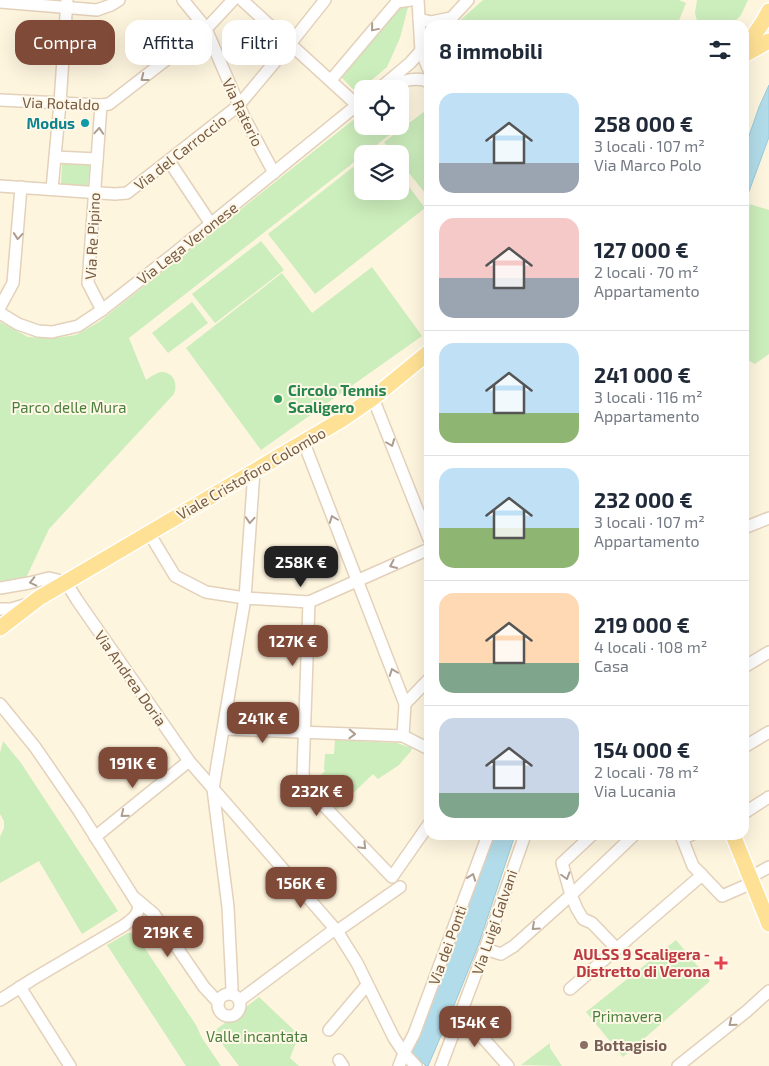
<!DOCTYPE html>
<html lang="it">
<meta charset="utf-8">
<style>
:root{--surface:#fff;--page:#f2f2f3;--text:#1f2937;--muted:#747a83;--line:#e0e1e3;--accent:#7f4a37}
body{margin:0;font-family:"Exo 2",sans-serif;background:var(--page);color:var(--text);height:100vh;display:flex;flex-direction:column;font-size:19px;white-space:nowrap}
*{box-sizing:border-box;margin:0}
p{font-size:16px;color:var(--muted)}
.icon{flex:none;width:28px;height:28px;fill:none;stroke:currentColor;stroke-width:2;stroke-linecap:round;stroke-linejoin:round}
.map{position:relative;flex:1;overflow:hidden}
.sheet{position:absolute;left:424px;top:20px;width:325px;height:820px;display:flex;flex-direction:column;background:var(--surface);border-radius:15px;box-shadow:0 5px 20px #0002}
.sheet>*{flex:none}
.banner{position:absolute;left:15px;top:20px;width:334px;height:45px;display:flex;gap:10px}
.buttons{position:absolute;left:354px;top:80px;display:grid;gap:10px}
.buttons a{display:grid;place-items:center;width:55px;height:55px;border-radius:10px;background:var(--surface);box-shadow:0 5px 20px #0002;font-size:25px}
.price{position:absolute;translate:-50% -42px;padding:0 11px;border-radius:10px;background:var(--accent);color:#fff;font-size:16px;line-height:32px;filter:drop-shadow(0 1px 2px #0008)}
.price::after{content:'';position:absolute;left:50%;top:30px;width:15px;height:11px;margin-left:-8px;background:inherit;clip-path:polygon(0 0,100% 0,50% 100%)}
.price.on{background:#222;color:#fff}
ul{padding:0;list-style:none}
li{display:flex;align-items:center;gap:15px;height:125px;padding:0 15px}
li+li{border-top:1px solid var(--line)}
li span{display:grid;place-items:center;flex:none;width:140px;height:100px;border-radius:15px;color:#555}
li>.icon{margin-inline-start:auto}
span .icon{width:60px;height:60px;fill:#fffc;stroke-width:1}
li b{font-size:21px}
h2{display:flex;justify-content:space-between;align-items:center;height:60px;padding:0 15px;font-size:21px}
.chip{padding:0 18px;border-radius:15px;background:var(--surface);box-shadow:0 5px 20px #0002;font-size:18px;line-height:45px}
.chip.on{background:var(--accent);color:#fff}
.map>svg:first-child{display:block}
.green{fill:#ccedbc}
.water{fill:#b2dce9;stroke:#97cbdc}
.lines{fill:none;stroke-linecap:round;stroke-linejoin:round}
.minor-casing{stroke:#e3d1ba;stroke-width:14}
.major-casing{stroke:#fff;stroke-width:18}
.minor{stroke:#fff;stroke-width:11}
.major{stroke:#ffe195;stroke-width:15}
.oneway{stroke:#ad9d8f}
.culture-dot{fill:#0f9aa8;stroke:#fff8e7;stroke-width:2}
.leisure-dot{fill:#2e9e5b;stroke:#fff8e7;stroke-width:2}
.health-dot{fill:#e0444e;stroke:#fff8e7;stroke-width:2}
.education-dot{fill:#8d6e63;stroke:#fff8e7;stroke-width:2}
.labels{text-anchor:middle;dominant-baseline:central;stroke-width:4;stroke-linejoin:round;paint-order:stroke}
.street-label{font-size:15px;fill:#775b44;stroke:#fff8e7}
.culture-label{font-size:15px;font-weight:bold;fill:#0d838f;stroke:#fff8e7;text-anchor:end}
.leisure-label{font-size:15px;font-weight:bold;fill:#27864d;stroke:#fff8e7;text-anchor:start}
.park-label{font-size:15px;fill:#497f3b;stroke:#fff8e7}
.health-label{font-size:15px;font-weight:bold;fill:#be3a42;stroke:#fff8e7;text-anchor:end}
.education-label{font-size:15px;font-weight:bold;fill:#785e54;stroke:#fff8e7;text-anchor:start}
</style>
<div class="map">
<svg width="769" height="1066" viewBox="0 0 769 1066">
<rect width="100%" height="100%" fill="#fef5df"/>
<g class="green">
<path d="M483 0H679L686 3 678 23 681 25H455Z"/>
<path d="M697 0H748L741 15 732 25H698L695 13Z"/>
<path d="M399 6 408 7 400 38 387 67 360 90H354L339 75Z"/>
<path d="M400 106 410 119 365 154H362V156L129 338 146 380C150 377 156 373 161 372 174 372 178 384 174 394L49 529 26 578 0 581V322L28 337 56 338 76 335 99 322 362 113V126H400Z"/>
<path d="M429 108V198L400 162V154H393L384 142Z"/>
<path d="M362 160V191H400V175L425 208 315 294 268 234Z"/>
<path d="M62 163 90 165 88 186 61 184Z"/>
<path d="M750 204 769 210V354L755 364 744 358V223Z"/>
<path d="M261 241 284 270 215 323 192 294Z"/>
<path d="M372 267 422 336 261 450 186 348 282 273 312 313Z"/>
<path d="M192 302 208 323 168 353 152 333Z"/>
<path d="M335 740 397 743 412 748 411 751 399 765 378 779 373 774 337 809 312 784 325 771 324 769 325 754H334Z"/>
<path d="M3 741 21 763 118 911 82 934 39 861 0 883V837L4 828V821L0 814V753Z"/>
<path d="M128 933H133L136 935 196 1025 202 1038 221 1066H186L107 945Z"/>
<path d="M676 940 710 981 623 1057 586 1012Z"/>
<path d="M259 997 299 1035 290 1058 299 1066H239L213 1032Z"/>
<path d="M550 1043V1048L562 1066 521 1065Z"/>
</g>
<g class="water">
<path d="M769 85V137L744 205V150L759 107Z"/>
<path d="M494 835H515L478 946 453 1008 428 1066H426L411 1052Z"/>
</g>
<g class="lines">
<g class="minor-casing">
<g id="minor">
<path d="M183 0 201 22 206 29 244 117 274 173"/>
<path d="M242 0 357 105"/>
<path d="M418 0 421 51 429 70"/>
<path d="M0 2 97 10 111 5 119 0"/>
<path d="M419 19 431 22 451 18"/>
<path d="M445 25 468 0"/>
<path d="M331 80 397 2 411 0"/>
<path d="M385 87C399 83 415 75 429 82"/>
<path d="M379 89 410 63 429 42"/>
<path d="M0 100 101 105 109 104 206 29 233 0"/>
<path d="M101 105 88 283 102 310"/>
<path d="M55 157 97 159"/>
<path d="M169 161 211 224"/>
<path d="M0 186 115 194 127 193 238 106 290 44 325 0"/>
<path d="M52 189 60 103 67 0"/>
<path d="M0 307 13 283 21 187"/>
<path d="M0 313 18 324 38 331 52 332 78 326 102 310 171 256 362 101"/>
<path d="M373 398 429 539"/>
<path d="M304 443 405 704 403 736"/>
<path d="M744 528 769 518"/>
<path d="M149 533 175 576 206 592 245 598 309 602 429 549"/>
<path d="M0 588 29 583 49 578 66 582 77 600 189 761 337 931 357 963 394 1038 404 1053 416 1066"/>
<path d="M309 602 303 773 306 787 392 877 429 824"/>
<path d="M0 609H11L28 604"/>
<path d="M744 667 769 652"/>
<path d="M0 704 35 747 79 811 139 906C138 916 131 920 123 926L33 979 0 1000"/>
<path d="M405 704 429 679"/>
<path d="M224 729 403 736 429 749"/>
<path d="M744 747 769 732"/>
<path d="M744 813 769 797"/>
<path d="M592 835 562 863 571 895 577 909 583 919 592 923 617 949"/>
<path d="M691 835 682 838 693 866 702 875"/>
<path d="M95 837 189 761"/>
<path d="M758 873 769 867"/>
<path d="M135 898 154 914 204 987 218 1002"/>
<path d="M485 949 501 954 514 946 571 895 634 835"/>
<path d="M20 987 70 1066"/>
<path d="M570 989 702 875 722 896 752 883"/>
<circle cx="229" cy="1005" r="11"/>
<path d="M231 994 232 988 228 907 213 789 245 598 254 471"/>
<path d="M240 1000 331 932 337 931 400 887"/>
<path d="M461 1013 508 1066"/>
<path d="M329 1030 367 985"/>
<path d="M339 1060 343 1066"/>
<path d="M399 1066 404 1053 414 1034 488 835"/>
<path d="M441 1066 485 949 525 835"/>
<path d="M678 1066 747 1011 769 991"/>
</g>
</g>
<g class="major-casing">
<g id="major">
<path d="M744 50 763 22 769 11"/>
<path d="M744 55 769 41"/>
<path d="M0 628 39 598 341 420 373 398 429 352"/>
<path d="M733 835 769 924"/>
</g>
</g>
<use href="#minor" class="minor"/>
<use href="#major" class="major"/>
</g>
<defs><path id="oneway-chevron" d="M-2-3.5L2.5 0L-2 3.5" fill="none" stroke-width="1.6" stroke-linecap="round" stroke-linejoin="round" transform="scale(1.25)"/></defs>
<g class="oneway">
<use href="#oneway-chevron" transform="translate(374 28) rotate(130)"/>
<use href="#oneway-chevron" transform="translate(144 78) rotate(142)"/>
<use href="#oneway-chevron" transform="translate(99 131) rotate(-86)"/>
<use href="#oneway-chevron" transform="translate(18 236) rotate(95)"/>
<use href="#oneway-chevron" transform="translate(391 443) rotate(69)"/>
<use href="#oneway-chevron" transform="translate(333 519) rotate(-111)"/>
<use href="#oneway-chevron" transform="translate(250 520) rotate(94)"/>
<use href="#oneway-chevron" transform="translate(393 565) rotate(156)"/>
<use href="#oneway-chevron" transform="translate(33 582) rotate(167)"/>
<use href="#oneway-chevron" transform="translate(393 672) rotate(-111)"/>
<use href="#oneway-chevron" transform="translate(352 734) rotate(2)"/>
<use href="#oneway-chevron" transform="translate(124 814) rotate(141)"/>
<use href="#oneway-chevron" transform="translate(363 846) rotate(46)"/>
<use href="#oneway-chevron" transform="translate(566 876) rotate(74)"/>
<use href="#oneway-chevron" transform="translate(472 877) rotate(-70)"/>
<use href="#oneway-chevron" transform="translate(535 927) rotate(138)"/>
<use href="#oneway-chevron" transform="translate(732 1023) rotate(141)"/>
</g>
<circle class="culture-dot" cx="85" cy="123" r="5"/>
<circle class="leisure-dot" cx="278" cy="399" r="5"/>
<path class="health-dot" d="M718.5 955.5h5v5h5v5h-5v5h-5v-5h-5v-5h5z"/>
<circle class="education-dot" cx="584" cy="1045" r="5"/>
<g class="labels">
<g class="street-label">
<text transform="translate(61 103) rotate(2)">Via Rotaldo</text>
<text transform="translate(243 112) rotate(64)">Via Raterio</text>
<text transform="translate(180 152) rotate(-38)">Via del Carroccio</text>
<text transform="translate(92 236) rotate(-87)">Via Re Pipino</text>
<text transform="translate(187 243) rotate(-38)">Via Lega Veronese</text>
<text transform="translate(251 473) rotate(-30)">Viale Cristoforo Colombo</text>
<text transform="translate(131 678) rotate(55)">Via Andrea Doria</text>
<text transform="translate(494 922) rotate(-71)">Via Luigi Galvani</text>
<text transform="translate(447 945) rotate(-70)">Via dei Ponti</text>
</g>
<g class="culture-label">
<text x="75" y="123">Modus</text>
</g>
<g class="leisure-label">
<text x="288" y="390">Circolo Tennis<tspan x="288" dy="17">Scaligero</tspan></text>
</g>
<g class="park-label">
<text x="69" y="407">Parco delle Mura</text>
<text x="627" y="1016">Primavera</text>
<text x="257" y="1036">Valle incantata</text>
</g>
<g class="health-label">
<text x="710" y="954">AULSS 9 Scaligera -<tspan x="710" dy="17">Distretto di Verona</tspan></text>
</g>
<g class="education-label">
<text x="594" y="1045">Bottagisio</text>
</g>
</g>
</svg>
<div class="buttons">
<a><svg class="icon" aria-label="locate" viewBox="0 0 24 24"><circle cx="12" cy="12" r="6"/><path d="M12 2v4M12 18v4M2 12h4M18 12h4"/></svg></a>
<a><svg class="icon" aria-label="layers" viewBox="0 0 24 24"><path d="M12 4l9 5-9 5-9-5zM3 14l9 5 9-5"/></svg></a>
</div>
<b class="price on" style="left:301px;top:588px">258K €</b>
<b class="price" style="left:293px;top:667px">127K €</b>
<b class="price" style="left:263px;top:744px">241K €</b>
<b class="price" style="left:133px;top:789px">191K €</b>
<b class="price" style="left:317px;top:817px">232K €</b>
<b class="price" style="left:301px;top:909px">156K €</b>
<b class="price" style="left:168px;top:958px">219K €</b>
<b class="price" style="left:475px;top:1048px">154K €</b>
<div class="banner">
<a class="chip on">Compra</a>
<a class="chip">Affitta</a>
<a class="chip">Filtri</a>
</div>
<section class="sheet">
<h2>8 immobili<svg class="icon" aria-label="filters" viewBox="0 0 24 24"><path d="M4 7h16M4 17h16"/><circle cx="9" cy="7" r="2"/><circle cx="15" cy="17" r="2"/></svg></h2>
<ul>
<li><span style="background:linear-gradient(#bfe0f5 70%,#9aa5b1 0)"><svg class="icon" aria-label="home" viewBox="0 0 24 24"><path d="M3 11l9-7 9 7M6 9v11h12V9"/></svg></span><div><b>258 000 €</b><p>3 locali · 107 m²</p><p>Via Marco Polo</p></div></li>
<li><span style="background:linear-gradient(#f6c9c9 60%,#9aa5b1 0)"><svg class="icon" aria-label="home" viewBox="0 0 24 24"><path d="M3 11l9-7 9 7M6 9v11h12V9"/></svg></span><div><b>127 000 €</b><p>2 locali · 70 m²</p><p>Appartamento</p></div></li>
<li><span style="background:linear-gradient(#bfe0f5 70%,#8fb573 0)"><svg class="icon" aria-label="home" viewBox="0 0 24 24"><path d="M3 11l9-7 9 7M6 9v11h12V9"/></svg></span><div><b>241 000 €</b><p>3 locali · 116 m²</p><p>Appartamento</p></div></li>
<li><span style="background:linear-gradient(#bfe0f5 60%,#8fb573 0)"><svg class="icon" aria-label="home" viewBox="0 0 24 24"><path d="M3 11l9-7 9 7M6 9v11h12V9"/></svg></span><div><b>232 000 €</b><p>3 locali · 107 m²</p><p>Appartamento</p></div></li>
<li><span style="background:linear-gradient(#ffd9b3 70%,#7fa58c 0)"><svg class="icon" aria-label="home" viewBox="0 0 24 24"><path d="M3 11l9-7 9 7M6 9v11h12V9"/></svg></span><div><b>219 000 €</b><p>4 locali · 108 m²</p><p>Casa</p></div></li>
<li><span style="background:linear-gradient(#c9d6e8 75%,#7fa58c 0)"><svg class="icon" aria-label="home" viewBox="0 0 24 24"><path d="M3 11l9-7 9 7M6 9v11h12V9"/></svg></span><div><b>154 000 €</b><p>2 locali · 78 m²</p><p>Via Lucania</p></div></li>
</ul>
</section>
</div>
